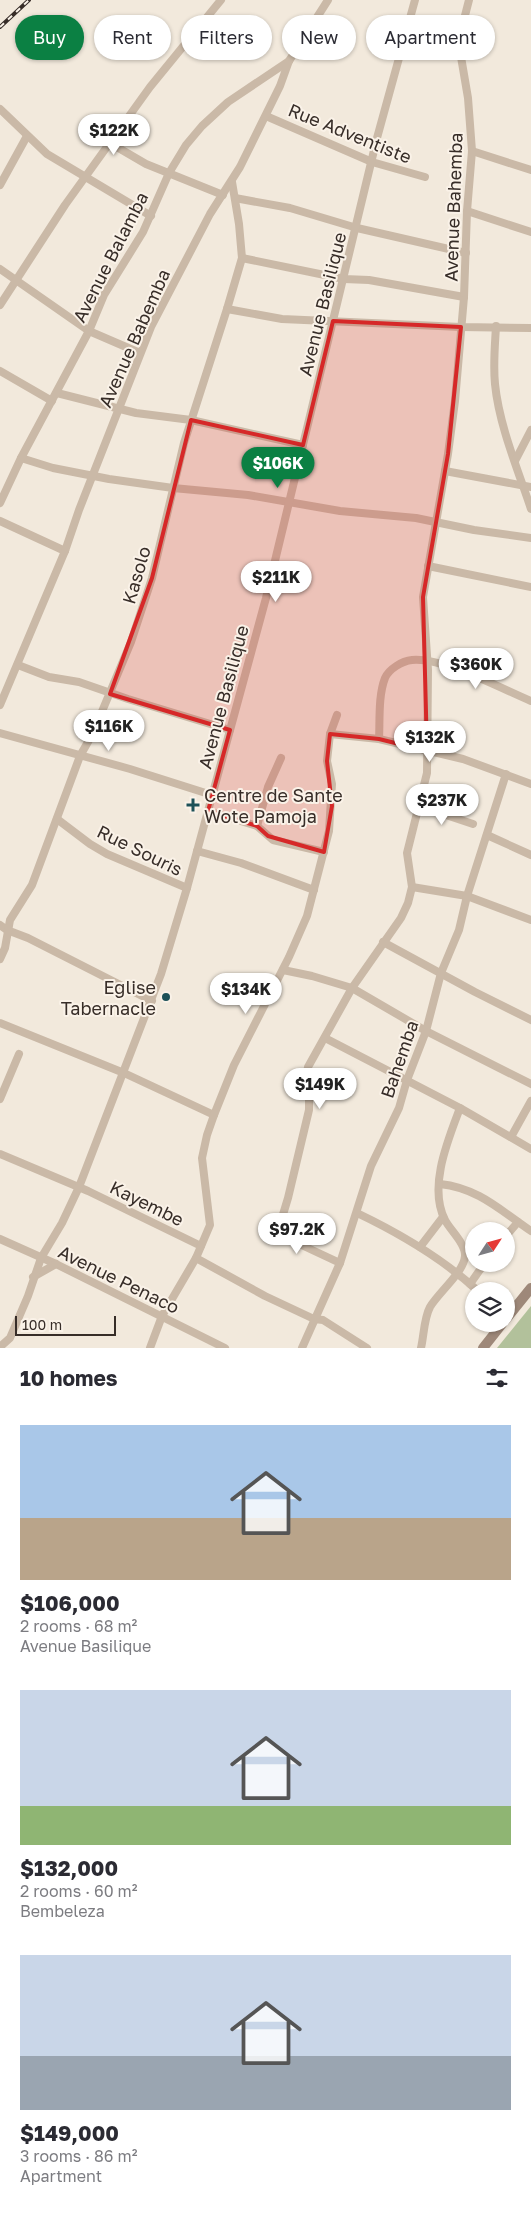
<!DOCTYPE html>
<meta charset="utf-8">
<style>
:root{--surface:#fff;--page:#f7f7f7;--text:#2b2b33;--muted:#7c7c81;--accent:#0b8043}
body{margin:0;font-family:"Golos Text",sans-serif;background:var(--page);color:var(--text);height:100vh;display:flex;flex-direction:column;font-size:19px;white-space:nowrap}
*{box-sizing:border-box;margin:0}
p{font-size:16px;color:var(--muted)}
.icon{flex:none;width:28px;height:28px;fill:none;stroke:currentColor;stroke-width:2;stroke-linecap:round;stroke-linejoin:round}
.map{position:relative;height:1348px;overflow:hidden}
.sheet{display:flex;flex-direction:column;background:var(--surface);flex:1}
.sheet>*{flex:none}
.top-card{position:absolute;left:15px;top:15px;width:501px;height:45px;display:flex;gap:10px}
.needle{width:32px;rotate:54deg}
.controls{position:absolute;left:465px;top:1222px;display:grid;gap:10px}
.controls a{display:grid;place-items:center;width:50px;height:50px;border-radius:50%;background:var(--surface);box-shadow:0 1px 4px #0004;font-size:25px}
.scale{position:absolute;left:15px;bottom:12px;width:101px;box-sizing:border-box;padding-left:5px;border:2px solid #372d28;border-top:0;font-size:14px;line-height:18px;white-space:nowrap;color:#372d28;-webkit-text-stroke:4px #faf2e8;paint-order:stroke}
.price{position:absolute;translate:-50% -42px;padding:0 11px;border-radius:18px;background:#fff;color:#222;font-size:16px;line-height:32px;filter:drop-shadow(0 1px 2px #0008)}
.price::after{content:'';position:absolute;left:50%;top:30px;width:15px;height:11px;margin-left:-8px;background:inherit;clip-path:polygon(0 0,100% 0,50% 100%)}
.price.selected{background:var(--accent);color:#fff}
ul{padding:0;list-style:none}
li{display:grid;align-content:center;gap:10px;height:265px;padding:0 20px}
li span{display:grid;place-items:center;height:155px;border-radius:0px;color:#555}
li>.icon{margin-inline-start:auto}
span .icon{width:90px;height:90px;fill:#fffc;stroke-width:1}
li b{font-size:21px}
h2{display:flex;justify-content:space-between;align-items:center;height:60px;padding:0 20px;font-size:21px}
.tag{padding:0 18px;border-radius:22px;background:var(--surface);box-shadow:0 1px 4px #0004;font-size:18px;line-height:45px}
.tag.selected{background:var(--accent);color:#fff}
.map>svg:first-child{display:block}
.green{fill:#b2c19b}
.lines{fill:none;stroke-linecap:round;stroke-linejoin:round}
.street{stroke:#cab9a7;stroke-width:8}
.secondary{stroke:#9e8879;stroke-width:10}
.rail-casing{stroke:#372d28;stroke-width:4}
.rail{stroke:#faf2e8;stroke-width:2;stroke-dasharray:5.5;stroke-linecap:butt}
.marked{fill:#d62828;fill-opacity:0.2;stroke:#d62828;stroke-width:4;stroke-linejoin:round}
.poi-dot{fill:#1d5158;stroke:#faf2e8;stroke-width:2}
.labels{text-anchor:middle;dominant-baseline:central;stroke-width:4;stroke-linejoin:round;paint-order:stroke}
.street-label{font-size:18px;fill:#372d28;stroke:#faf2e8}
.poi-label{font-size:18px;fill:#372d28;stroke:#faf2e8;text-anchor:start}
</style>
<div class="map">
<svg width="531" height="1348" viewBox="0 0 531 1348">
<rect width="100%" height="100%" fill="#f2e9dc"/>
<path class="green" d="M531 1306V1348H497Z"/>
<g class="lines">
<g class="street">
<path d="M0 109 47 154 151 216"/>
<path d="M266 116 372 162 425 177"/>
<path d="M110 143 146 164 223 195"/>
<path d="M472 151 531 170"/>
<path d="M0 185 27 136"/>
<path d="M235 198 290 208 357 228 466 253"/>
<path d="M467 211 531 232"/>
<path d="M242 258 344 279 369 280 464 297"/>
<path d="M0 269 89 331 140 353"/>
<path d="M0 305 65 205 150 87 221 0"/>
<path d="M227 309 282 319 461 327 531 328"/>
<path d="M496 326C495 345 493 364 495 384 499 425 518 470 531 509"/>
<path d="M0 371 52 401"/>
<path d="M57 393 136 413 191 420 303 445"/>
<path d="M21 458 53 468 109 479 173 488 248 495 340 511 416 518 474 530 531 538"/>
<path d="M515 461 531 430"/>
<path d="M445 471 531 487"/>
<path d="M0 503 21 458 89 331 104 295 143 232 169 173 186 145 202 126 228 102 289 61"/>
<path d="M0 521 65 551"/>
<path d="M428 566 531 587"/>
<path d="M18 665 49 677 79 682 128 699 230 730"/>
<path d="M0 705 65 551 79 510 151 327 210 214 240 167 280 86 289 61 328 0"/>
<path d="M0 733 130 769 212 795"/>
<path d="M330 734 379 739 463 759 531 784"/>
<path d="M379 739C380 721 378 696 385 678 389 669 402 661 412 660 443 657 502 689 531 701"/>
<path d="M419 806 473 824"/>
<path d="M208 811 257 826 273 840 324 852"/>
<path d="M57 819 90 844 107 854 187 888"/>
<path d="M257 826 268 787 281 758"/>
<path d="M487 835 531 855"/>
<path d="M197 851 241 863 314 890"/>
<path d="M412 887 467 896 531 920"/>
<path d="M0 925 7 930 28 938 152 1001"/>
<path d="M383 942 475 992 531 1020"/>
<path d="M0 959 5 948 10 920 32 885 80 756 93 733 131 642 152 578 184 443 227 309 242 258 239 224 232 182"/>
<path d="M283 970 312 976 352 988 426 1031 531 1084"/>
<path d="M0 1023 124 1073 214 1115"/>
<path d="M325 1038 460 1108 531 1149"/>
<path d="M0 1099 19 1054"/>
<path d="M511 1137 531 1101"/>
<path d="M0 1154 88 1191 201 1246"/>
<path d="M440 1184C478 1188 500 1210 531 1231"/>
<path d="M357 1213C401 1234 442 1258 478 1291"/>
<path d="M506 1236 518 1222"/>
<path d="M0 1239 56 1264 225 1348"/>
<path d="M420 1247 443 1217"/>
<path d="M196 1258 265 1296 314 1319 323 1320 367 1348"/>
<path d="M340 1263 278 1234V1231L288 1198 309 1110V1086L306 1076 308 1067 352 988 401 918 408 903 412 887 407 853 427 773 428 670 423 597 448 454 455 401 464 297 467 211 472 151 468 98 460 51 461 31 469 0"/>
<path d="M33 1277 56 1264"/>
<path d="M470 1284 484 1264"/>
<path d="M0 1347 10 1338 28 1296 41 1258 62 1223 79 1187 161 974 187 888 266 598 377 138 415 0"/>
<path d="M150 1348 162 1316 196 1258 210 1225 202 1158 207 1135 214 1115 234 1065 289 957 307 916 329 831 332 784 327 761 330 734 337 715"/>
<path d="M302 1348 340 1263 371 1166 399 1108 407 1080 426 1031 441 973 459 930 467 896 506 774"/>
<path d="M421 1348C424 1335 424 1318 430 1307 439 1292 464 1272 465 1256 466 1244 450 1230 445 1220 428 1187 448 1140 460 1108"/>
</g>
<g class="secondary">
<path d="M506 1319 531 1288"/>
<path d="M483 1348 502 1324"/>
</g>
<g class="rail-casing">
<path id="rail" d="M0 27 29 0"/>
</g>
<use href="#rail" class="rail"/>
</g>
<path class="marked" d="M333 321 461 327 448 454 423 597 427 751 379 739 330 734 327 761 332 806 324 852 268 836 257 826 208 811 230 730 110 694 152 578 191 420 303 445Z"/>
<g class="poi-dot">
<path d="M190.5 797.5h5v5h5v5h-5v5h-5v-5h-5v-5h5z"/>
<circle cx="166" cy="997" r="5"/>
</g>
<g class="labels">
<g class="street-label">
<text transform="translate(350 133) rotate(22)">Rue Adventiste</text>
<text transform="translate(453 207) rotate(-88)">Avenue Bahemba</text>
<text transform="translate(110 257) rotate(-63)">Avenue Balamba</text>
<text transform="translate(322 304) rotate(-76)">Avenue Basilique</text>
<text transform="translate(134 338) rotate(-66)">Avenue Babemba</text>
<text transform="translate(136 575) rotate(-74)">Kasolo</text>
<text transform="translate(223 697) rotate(-75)">Avenue Basilique</text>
<text transform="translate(140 850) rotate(26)">Rue Souris</text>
<text transform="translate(399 1059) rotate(-71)">Bahemba</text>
<text transform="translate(147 1203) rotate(26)">Kayembe</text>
<text transform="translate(119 1279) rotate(26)">Avenue Penaco</text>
</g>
<g class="poi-label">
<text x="204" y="795">Centre de Sante<tspan x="204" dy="21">Wote Pamoja</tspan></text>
<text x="156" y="987" text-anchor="end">Eglise<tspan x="156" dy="21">Tabernacle</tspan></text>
</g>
</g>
</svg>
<div class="controls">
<a><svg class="needle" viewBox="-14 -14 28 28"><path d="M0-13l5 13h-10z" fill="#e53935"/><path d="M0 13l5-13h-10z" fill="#7c7c81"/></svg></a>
<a><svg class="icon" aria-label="layers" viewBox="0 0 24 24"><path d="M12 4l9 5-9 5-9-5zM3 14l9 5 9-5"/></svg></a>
</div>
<div class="scale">100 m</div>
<b class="price" style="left:114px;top:156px">$122K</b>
<b class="price selected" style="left:278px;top:489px">$106K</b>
<b class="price" style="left:276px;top:603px">$211K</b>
<b class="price" style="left:476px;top:690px">$360K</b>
<b class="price" style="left:109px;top:752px">$116K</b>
<b class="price" style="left:430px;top:763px">$132K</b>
<b class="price" style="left:442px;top:826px">$237K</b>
<b class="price" style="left:246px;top:1015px">$134K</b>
<b class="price" style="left:320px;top:1110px">$149K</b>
<b class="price" style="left:297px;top:1255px">$97.2K</b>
<div class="top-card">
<a class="tag selected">Buy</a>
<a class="tag">Rent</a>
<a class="tag">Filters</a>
<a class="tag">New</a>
<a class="tag">Apartment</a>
</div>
</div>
<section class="sheet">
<h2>10 homes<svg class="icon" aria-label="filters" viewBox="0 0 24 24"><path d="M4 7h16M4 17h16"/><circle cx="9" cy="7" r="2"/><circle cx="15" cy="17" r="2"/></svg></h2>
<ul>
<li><span style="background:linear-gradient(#a9c7e8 60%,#b9a48a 0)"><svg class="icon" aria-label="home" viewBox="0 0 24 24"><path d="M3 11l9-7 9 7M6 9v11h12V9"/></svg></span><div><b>$106,000</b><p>2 rooms · 68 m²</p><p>Avenue Basilique</p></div></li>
<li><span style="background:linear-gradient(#c9d6e8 75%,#8fb573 0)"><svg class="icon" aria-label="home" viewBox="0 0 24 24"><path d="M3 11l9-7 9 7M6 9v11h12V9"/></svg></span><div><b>$132,000</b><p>2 rooms · 60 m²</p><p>Bembeleza</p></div></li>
<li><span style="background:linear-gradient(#c9d6e8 65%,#9aa5b1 0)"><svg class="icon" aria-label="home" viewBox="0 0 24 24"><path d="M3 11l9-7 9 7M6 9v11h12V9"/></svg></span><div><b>$149,000</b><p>3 rooms · 86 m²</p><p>Apartment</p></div></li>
</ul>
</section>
